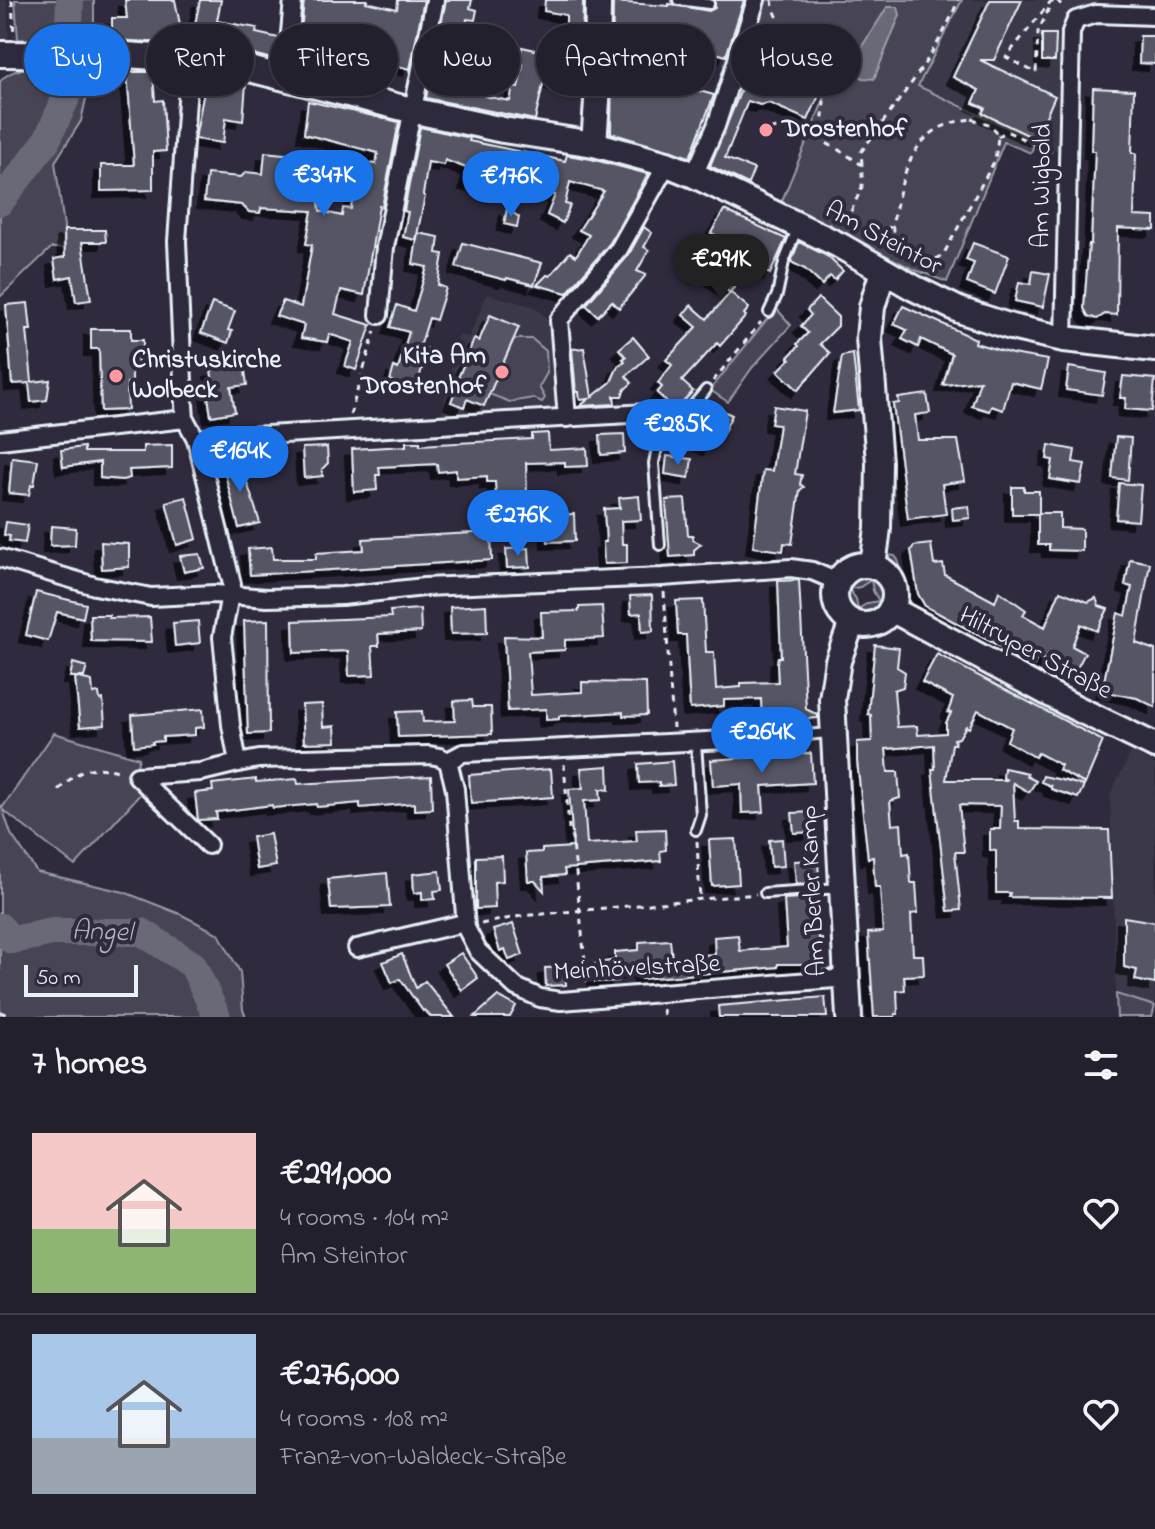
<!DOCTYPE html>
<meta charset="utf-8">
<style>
:root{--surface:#23202e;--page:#2b2836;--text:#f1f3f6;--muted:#a3a3aa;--line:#403e4a;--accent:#1a73e8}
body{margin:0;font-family:"Indie Flower",sans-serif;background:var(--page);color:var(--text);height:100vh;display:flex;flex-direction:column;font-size:30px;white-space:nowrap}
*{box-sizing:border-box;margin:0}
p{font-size:26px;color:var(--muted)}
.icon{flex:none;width:44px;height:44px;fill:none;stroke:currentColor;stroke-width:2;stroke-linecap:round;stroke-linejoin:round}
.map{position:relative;height:1017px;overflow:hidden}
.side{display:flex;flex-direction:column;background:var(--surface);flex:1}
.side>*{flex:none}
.guide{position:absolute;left:24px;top:24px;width:1108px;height:72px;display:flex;gap:16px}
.scale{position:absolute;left:24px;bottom:20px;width:114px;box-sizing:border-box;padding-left:8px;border:4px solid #e8f1f8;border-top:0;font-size:22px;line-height:28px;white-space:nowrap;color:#e8f1f8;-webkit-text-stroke:6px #2f2a3d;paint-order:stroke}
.price{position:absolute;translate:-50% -68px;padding:0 18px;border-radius:28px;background:var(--accent);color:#fff;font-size:26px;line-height:52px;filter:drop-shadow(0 2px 4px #0008)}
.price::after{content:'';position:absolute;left:50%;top:48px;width:24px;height:18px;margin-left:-12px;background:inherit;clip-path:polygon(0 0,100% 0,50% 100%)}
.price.current{background:#222;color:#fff}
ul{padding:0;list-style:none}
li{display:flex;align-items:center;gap:24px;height:200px;padding:0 32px}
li+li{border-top:2px solid var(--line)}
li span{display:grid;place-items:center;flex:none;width:224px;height:160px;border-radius:0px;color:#555}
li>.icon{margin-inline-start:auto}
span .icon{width:96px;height:96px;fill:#fffc;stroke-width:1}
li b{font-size:34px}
h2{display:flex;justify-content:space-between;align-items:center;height:96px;padding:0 32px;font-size:34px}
.chip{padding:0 28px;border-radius:36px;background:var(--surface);box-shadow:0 2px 6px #0004,0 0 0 2px var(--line);font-size:28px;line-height:72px}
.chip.current{background:var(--accent);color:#fff}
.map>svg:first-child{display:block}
.built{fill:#3b3749}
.green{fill:#464455;stroke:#979aa6;stroke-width:2;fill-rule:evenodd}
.water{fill:#696978;stroke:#9c9fab;stroke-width:2}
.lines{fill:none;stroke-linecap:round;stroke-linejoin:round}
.river{stroke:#696978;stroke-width:28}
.building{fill:#575565;stroke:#e8f1f8;stroke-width:2;filter:url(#shadow)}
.lane-casing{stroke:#e8f1f8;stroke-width:14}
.street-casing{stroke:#e8f1f8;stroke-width:22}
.secondary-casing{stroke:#e8f1f8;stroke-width:30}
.path{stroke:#e8f1f8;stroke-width:3;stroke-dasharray:6 6;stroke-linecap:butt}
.lane{stroke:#2f2a3d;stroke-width:8}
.street{stroke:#2f2a3d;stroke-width:16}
.secondary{stroke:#2f2a3d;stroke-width:24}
.poi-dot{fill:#ff9aa2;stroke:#2f2a3d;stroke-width:3}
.labels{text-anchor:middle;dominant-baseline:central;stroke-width:8;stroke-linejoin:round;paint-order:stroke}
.poi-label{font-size:26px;font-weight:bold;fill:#e8f1f8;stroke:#2f2a3d;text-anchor:start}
.street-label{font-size:26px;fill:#e8f1f8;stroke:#2f2a3d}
.water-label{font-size:28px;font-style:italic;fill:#afb4be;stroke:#2f2a3d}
</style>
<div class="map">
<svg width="1155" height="1017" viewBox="0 0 1155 1017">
<defs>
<filter id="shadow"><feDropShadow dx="-7" dy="7" stdDeviation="0" flood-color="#0009"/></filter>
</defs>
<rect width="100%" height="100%" fill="#2f2a3d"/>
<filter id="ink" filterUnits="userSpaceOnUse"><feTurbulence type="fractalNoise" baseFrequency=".0125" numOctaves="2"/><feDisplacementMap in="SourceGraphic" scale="16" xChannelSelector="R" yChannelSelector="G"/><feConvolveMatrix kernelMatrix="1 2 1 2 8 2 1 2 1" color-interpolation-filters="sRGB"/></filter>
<g filter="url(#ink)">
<g class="built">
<path d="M0 0H7L9 40 0 39Z"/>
<path d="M962 0H1098L1096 14 1076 20 1068 156 918 86Z"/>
<path d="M487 294 535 307 547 319 559 407 441 416 458 335 469 337Z"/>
<path d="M1131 752 1155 764V1005L1116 993 1110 795Z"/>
</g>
<g class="green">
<path d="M15 0H94V40L18 39Z"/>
<path d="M762 0H962L918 86 1035 141 1031 153 1004 142 947 282 913 269 781 203 827 92 744 54Z"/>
<path d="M93 67 81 121 55 162 64 226 63 248H51L0 297V82C15 60 68 67 93 67Z"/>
<path d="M776 308 791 325 752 368 728 402 710 390Z"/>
<path d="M514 339H532L546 351 547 373 539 387 545 398 542 402 533 398 510 402 489 394Z"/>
<path d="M887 555 895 556 898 560 911 605 901 590Z"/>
<path d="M861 576 873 578 883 592 881 604 866 613C843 611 839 585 861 576ZM871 580 873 591 879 601 868 603 858 609 856 599 849 589 860 587Z"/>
<path d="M54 733 139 758 132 783 142 792 75 866 3 810 11 834 37 872 124 892 180 914 219 934 240 972 243 1010 246 1017H0V804L2 808Z"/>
<path d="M1116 994 1155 1006 1152 1017H1117Z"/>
</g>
<path class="water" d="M887 7H898L900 15 874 79 862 78 851 67C860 46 875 28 887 7Z"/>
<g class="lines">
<g class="river">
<path d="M0 202 46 142 66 98 70 0"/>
<path d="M0 927 12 940 53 932H142L193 965 217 1017"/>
</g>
</g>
<g class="building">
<path d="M125 0H175L184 44 112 40V18H127Z"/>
<path d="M200 0H221L217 21 257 28 256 33 279 38 276 60 221 46 191 44Z"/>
<path d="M304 0H367L366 2 397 9 398 0H424L410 69 346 54 340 75 298 66Z"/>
<path d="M446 0H472L470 8 477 10 475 20 467 19 461 53 476 56 469 81 487 85 484 96 510 101 513 87 518 88 523 64 518 63 522 47 566 57V15L544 11 545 0H583L582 68 577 88 544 80 535 120 426 98Z"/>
<path d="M715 0H744L726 56 716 53 715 57 701 52 706 38 647 29 643 54H628V60H624V84H657L658 80 714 95 690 157 611 133 613 2 669 6V4L709 11 715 8Z"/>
<path d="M990 0H1022L994 60H980L1055 96 1036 139 982 113 985 108 973 103 979 90 953 77Z"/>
<path d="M1042 34H1056L1055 61H1042Z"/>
<path d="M1140 36H1155V64L1139 63Z"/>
<path d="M753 60 821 91 808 120 769 103 760 105 748 101 725 158 754 169 748 184 710 166Z"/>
<path d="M127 72H153L155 101 163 100 166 151 153 152V190L101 191V165H134Z"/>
<path d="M213 76 246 84 243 121 226 118 223 143 195 139 204 91 208 78 212 79Z"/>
<path d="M1093 88 1134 90 1132 153H1136L1134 216 1155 217V230L1118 228 1117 315 1105 314 1097 319 1088 316 1084 308 1089 244H1091L1095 151H1091Z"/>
<path d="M308 101 399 122 382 207 379 206 364 295 341 290 335 314 371 325 356 370 345 366 353 342 329 334 327 342 301 338 304 325 276 316 283 301 301 307 312 245 306 244 312 211 261 208 260 213 249 212 242 205 204 201 207 174 241 177 246 172 263 174 265 152 293 155 292 164 314 168 320 211 342 216 343 208 351 209 358 162 376 164 378 153 304 134Z"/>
<path d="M420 127 470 138 469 141 565 161 567 155 591 159 648 174 610 243 567 293 537 285 547 275 550 276 570 252 576 256 589 235 579 230 604 191 570 182 565 204 570 205 563 223 547 215 555 195 525 189 522 203 510 197 511 192 491 195 486 187 466 183 469 169 445 160 444 165 428 162 423 195 425 196 416 240 403 237 408 212 404 211Z"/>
<path d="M507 209 519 217 517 227 504 224Z"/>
<path d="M724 210 786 239 770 274 753 266 730 292 749 308 744 314 746 316 720 346 717 343 682 381 693 391 676 410 657 393 662 387 658 383 672 365 666 360 697 327 683 315 691 305 707 319 730 293 713 278 740 247 711 233Z"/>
<path d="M644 227 652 233 644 247 649 250 637 271 646 275 619 308 612 301 598 316 586 305 628 256Z"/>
<path d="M64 230H105L106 242H82L91 300 76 302 72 276 57 279 54 259 65 257Z"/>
<path d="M418 233 439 237 437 253 443 254 438 285 446 288 436 320 429 318 420 347 428 349 416 388 390 381 394 367 398 369 409 332 390 327 397 305 414 311 423 281 427 267 413 264Z"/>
<path d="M799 242 827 256 843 271 835 280 830 276 822 285 805 269 791 262Z"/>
<path d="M463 243 542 263 534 285 507 278 506 280 456 267Z"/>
<path d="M973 243 1009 256 995 294 967 283 974 263 966 260Z"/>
<path d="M1033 271 1050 274 1043 307 1015 301 1019 282 1031 284Z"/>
<path d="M818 298 838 317V326L820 344 830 353 798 390 778 371 790 359 788 357 799 346 797 344 808 333 801 326 811 315 807 310Z"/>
<path d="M28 303 31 330H27L32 382 50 380 47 400 31 402 29 383 12 384 6 305Z"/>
<path d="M212 303 235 311 228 330 232 331 228 343 201 333Z"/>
<path d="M903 306 976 339 975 343 1012 354 1048 360 1041 389 1011 382 1003 410 991 406 989 411 972 406 980 381 943 385 952 354 921 339 918 347 902 339 907 330 894 324Z"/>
<path d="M490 315 519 327 484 406 467 399 464 407 451 402 458 384 456 383 474 339 479 341Z"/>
<path d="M91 329H131V340H143V355H137L139 369H132V382L127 383 128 410 101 411 99 349H91Z"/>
<path d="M633 337 649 356 626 376 632 383 625 389 622 396H614L615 404 580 406 589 399 580 400 579 392H576L572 349 584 348 592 397 611 382 618 366 625 361 623 359 626 357 619 349Z"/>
<path d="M853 354 859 410 833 413 842 356Z"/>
<path d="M244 364 247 385 231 387 235 412 211 416 207 390 214 389 211 370Z"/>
<path d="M1069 367 1106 373 1102 395 1066 390Z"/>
<path d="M1123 376 1155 379 1152 411 1125 409 1126 398H1120Z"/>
<path d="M927 394 930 413 915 415 918 440H958L965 481 942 484 946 514 908 519 893 404 899 403 898 398Z"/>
<path d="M709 404 732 415 723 433 718 430 710 448 688 438 696 420 700 422Z"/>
<path d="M774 406 805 411 795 474 802 475 800 484 804 487 800 490 792 544 784 543 783 551 753 547 763 470 772 471 779 425 771 424Z"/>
<path d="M548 433 549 450 587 448 588 466 565 467V462L526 463 527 493 496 495 495 482H487V476L456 478V470L438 472 437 464 379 467 380 475H376L377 490 354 492 352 449 406 446V442H420V445L532 439V434Z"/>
<path d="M624 434 625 453 601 455 600 435Z"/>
<path d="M1116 437 1131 438 1128 480 1112 478Z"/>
<path d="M172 445V468L129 470 130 478 122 480 100 478V462L63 467 61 450 84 447V452H143V446Z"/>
<path d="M1049 445 1075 450 1073 462 1085 464 1081 484 1050 479 1053 460 1047 459Z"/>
<path d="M327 447 328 463 322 469 323 476 304 478 302 448Z"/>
<path d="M667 456 692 459 689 478 665 474Z"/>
<path d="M12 457 38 460 34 485H31L29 495 9 493Z"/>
<path d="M239 457 260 523 239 528 222 462Z"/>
<path d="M1119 483 1141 485 1138 521 1116 519Z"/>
<path d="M1012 487H1024V491H1039V513H1060V528L1082 529V551L1049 550V545H1038V514H1012Z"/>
<path d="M639 496 641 520 621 521 622 544H627V563L604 564 603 542H606L604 509 620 508 619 498Z"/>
<path d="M186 497 197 539 177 545 166 502Z"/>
<path d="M685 499 688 535H693V540L701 544 694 550V555L670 557 666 500Z"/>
<path d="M969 506 970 518 953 520 952 508Z"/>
<path d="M574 514 575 541 548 542 547 515Z"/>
<path d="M6 522 28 525 25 543 9 541 10 536 4 535Z"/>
<path d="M51 526 76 528 75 545 50 546Z"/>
<path d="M491 532 492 560 250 575 248 549 272 547 273 559H316V553L364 550 363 539Z"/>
<path d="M101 542 129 544V567L102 569Z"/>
<path d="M931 544 934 565 943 564 945 575 995 602 999 591 1026 610 1023 615 1045 627 1060 591 1088 602 1096 598 1099 606 1108 609 1097 631 1081 624 1072 646 1085 653 1074 674 1037 658 1034 665 925 606 918 594 911 550 914 546Z"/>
<path d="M529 548 530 567 507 568 506 549Z"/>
<path d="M200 554 204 568 184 572 180 556Z"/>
<path d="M1130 559 1150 563 1136 643 1155 650V707L1137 698 1102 691 1118 613 1126 616 1132 587 1125 585Z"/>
<path d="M799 580 806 709 818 715V718L762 722 761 699 724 700V706L690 709 686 635H678L676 601 703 600 706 652H714L716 689 741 687V683L778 682 777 663 778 657H781L778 581Z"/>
<path d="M36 592 86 604 83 618 57 612 48 641 26 635Z"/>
<path d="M652 595 653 631 642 632 641 613 631 614 630 596Z"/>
<path d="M486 605 487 633 451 634 450 607Z"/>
<path d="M602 606 604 638 565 640V650L528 652 531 695 582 692V682L646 683 647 715 623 716V712L559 716V719L546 720V709L508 711 504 636 542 637 541 612 579 611V607Z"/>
<path d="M420 609 421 632 378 634 379 646H372L374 675 349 676 348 651 294 653 293 621 391 617 390 611Z"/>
<path d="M90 615H109V618L150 617 152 642 91 641Z"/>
<path d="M268 620 269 733 248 734 244 621Z"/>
<path d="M198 621 200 643 175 646 173 623Z"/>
<path d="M875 645 899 648 897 667 905 672 903 687 894 690 897 727 917 726 918 735 946 733V723L951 713 948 712 953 698 922 682 937 654 1103 741 1085 784 1059 770 1061 765 1038 753 1035 757 1007 741 1012 728 978 710 969 728 966 726 959 738 954 739 955 744H952L946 780H1007L1003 778 1004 768 1028 773 1026 776 1036 781 1029 792 1013 783 1015 821H1019V829L1109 830 1112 898 1009 897 1010 893H996V851L990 850V829H1000L1001 806 959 805 964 852H955L961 910 948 911 932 769H935L934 745 886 749 888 772H898L900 798 890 801 892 825 901 824 903 854 909 853 911 883H916L918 913 911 914 913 955H923L924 975 904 976 905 990 897 991 898 1014H895V1017H874L868 933 883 932 880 887H875L873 857 868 858 857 761V742L872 741 871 715 868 714Z"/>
<path d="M73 663 87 667 84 677H70Z"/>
<path d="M75 677 92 681 93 694 99 693 100 700 103 699 105 725 80 727Z"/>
<path d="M472 700 473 707H491L492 734 398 737 397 712 422 711 423 722 455 721 454 701Z"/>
<path d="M322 704 323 727 335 726 336 742 304 743 302 705Z"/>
<path d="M203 709 204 727 195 728V735L163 737V741L152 742 153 744 134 746 132 715Z"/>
<path d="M811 753 813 783 762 786 764 812 742 813 741 784 713 786 711 760Z"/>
<path d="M672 761 674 785 659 786V782L639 783 638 764Z"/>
<path d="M608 766 609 790 600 789 601 800 584 801 587 844 637 841 636 830 665 829 666 850 660 851 661 861 564 869 565 875 543 877 544 891 535 881H528L526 853 542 852V849L573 847 569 789 583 788 581 768Z"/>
<path d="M551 769 553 797 471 803 469 775Z"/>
<path d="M431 776 432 809 414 810V803L360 808V803L317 807 316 804 273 808 272 805 216 812 217 819 198 820 195 793 213 791 212 784 256 779V782L297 779 298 784Z"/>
<path d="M1043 776 1066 781 1084 786 1078 798 1051 789V786L1041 782Z"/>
<path d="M815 812 816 832 794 833 792 813Z"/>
<path d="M270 834 276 866 257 869 252 837Z"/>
<path d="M736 839 739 884 712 886 709 840Z"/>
<path d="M782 839 784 866 771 867 769 840Z"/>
<path d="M502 856 503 881 494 882 495 908 476 909V857Z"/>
<path d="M818 860 819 880H815V883L796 884 794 861Z"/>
<path d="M440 871 442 890 434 891 435 899 422 900V892L414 893 413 874Z"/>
<path d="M387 873 390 907 331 909 328 879Z"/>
<path d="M816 897 819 939H822L824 964H778V967L641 979V971L617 973 618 981 595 982 594 964 615 960V952L639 950V942L670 940 672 958 715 954 714 937 738 935 740 951 787 947 784 899Z"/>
<path d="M1124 917 1155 922V984L1135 980 1137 970 1124 967Z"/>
<path d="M513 924 523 955 509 960 505 949 500 951 493 930Z"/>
<path d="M461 953 478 978 462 990 444 964Z"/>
<path d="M402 954 416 988 425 981 454 1017H431L425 1010 423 1011 400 979 392 983 383 962Z"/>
<path d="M565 967 566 985 546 986 545 968Z"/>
<path d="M498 996 516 1006 510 1017H474Z"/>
<path d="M825 997 827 1017H719L718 1006Z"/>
</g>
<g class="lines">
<g class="lane-casing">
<g id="lane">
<path d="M678 0 709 4"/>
<path d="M769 312 777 295 784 262 797 229"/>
<path d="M660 545 654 463 658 443 665 433 677 425 706 390"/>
<path d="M747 739 832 733"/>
<path d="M696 743 701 815 696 830"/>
<path d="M765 893 840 888"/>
</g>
</g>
<g class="street-casing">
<g id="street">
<path d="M190 58 177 241 184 405 185 419 196 439 232 584 222 637 231 725 238 763 259 759 429 755 440 757 448 761"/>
<path d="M286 77 293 0"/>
<path d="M694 175 716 126 756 0"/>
<path d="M379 315 385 247 435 0"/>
<path d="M1064 339 1071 32 1076 20 1096 14 1155 16"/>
<path d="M567 418 559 320 619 249 667 164"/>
<path d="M196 439 647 413 665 433"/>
<path d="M0 440 185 419"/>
<path d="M0 558 95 586 151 597 215 594 267 598 342 596 424 587 662 577 791 568 812 571 838 582"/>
<path d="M448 761 455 789 466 928 478 951 516 987 540 998 561 1001 847 978"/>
<path d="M448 761 463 753 747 739"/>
<path d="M208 845 137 776 201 772 238 763"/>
<path d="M357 948 464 923"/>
</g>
</g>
<g class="secondary-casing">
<g id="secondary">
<path d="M0 54 125 55 218 61 411 110 503 130 594 144 667 164 694 175 839 245 914 288 959 310 1011 327 1064 339 1155 349"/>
<path d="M594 144 597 101 598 0"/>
<circle cx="865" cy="595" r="30"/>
<path d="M873 566 878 528 879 462 869 338 872 307 883 271"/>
<path d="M891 609 1074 707 1155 746"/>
<path d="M849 1017 832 699 838 661 852 622"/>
</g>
</g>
<g class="path">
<path d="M12 0 14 36"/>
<path d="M772 0C775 27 808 53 826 72L823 117 818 140"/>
<path d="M1052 0 1006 57 1036 73 1038 32 1053 0"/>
<path d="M1057 0 1065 9"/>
<path d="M972 119 992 125 998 137 995 160 943 255C921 271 899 246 892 226 903 176 909 125 972 119Z"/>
<path d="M759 133C767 131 776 127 784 127 804 128 845 153 862 165V187L844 227"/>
<path d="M998 137 1006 131 1052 152"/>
<path d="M862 164 861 152C893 107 940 51 958 0"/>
<path d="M862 234 884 231 892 226"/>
<path d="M713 381 761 322"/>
<path d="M350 415 375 331"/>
<path d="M664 592 673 728"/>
<path d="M564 764 569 828 573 843 587 982"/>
<path d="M58 790C82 768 90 764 122 772"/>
<path d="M697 841 700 900"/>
<path d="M481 924 521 916 756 894"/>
<path d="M663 1009 664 1017"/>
<path d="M0 1012 13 1017"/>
</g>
<use href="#lane" class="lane"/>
<use href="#street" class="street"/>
<use href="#secondary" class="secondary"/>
</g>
</g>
<g class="poi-dot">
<circle cx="766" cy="130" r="8"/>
<circle cx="502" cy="372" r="8"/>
<circle cx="116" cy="376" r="8"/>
</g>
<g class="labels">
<g class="poi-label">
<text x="782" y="130">Drostenhof</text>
<text x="486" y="357" text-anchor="end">Kita Am<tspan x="486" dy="30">Drostenhof</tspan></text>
<text x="132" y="361">Christuskirche<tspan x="132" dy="30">Wolbeck</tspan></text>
</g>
<g class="street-label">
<text transform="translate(1043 186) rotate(-89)">Am Wigbold</text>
<text transform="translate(883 239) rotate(28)">Am Steintor</text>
<text transform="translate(1035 654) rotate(28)">Hiltruper Straße</text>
<text transform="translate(814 891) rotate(-93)">Am Berler Kamp</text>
<text transform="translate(637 969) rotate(-3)">Meinhövelstraße</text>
</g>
<g class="water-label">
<text transform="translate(102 933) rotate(2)">Angel</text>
</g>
</g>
</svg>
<div class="scale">50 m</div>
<b class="price" style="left:324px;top:218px">€347K</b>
<b class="price" style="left:511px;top:219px">€176K</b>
<b class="price current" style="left:721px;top:302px">€291K</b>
<b class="price" style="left:678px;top:467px">€285K</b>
<b class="price" style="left:240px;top:494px">€164K</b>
<b class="price" style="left:518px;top:558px">€276K</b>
<b class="price" style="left:762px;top:775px">€264K</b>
<div class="guide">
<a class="chip current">Buy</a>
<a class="chip">Rent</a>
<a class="chip">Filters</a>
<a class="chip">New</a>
<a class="chip">Apartment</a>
<a class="chip">House</a>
</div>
</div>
<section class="side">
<h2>7 homes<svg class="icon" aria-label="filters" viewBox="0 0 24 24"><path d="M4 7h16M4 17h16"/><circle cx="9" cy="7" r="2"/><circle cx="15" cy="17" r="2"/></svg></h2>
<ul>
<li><span style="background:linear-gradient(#f6c9c9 60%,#8fb573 0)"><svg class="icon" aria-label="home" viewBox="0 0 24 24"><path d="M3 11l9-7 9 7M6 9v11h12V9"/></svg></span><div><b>€291,000</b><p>4 rooms · 104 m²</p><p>Am Steintor</p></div><svg class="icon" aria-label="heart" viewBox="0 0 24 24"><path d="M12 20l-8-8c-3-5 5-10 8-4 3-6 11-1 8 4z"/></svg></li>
<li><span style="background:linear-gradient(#a9c7e8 65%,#9aa5b1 0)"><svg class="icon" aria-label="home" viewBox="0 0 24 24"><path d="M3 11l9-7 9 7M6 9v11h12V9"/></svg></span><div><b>€276,000</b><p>4 rooms · 108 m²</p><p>Franz-von-Waldeck-Straße</p></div><svg class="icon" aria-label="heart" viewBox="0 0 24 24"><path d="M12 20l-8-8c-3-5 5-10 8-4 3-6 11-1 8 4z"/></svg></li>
</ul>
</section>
